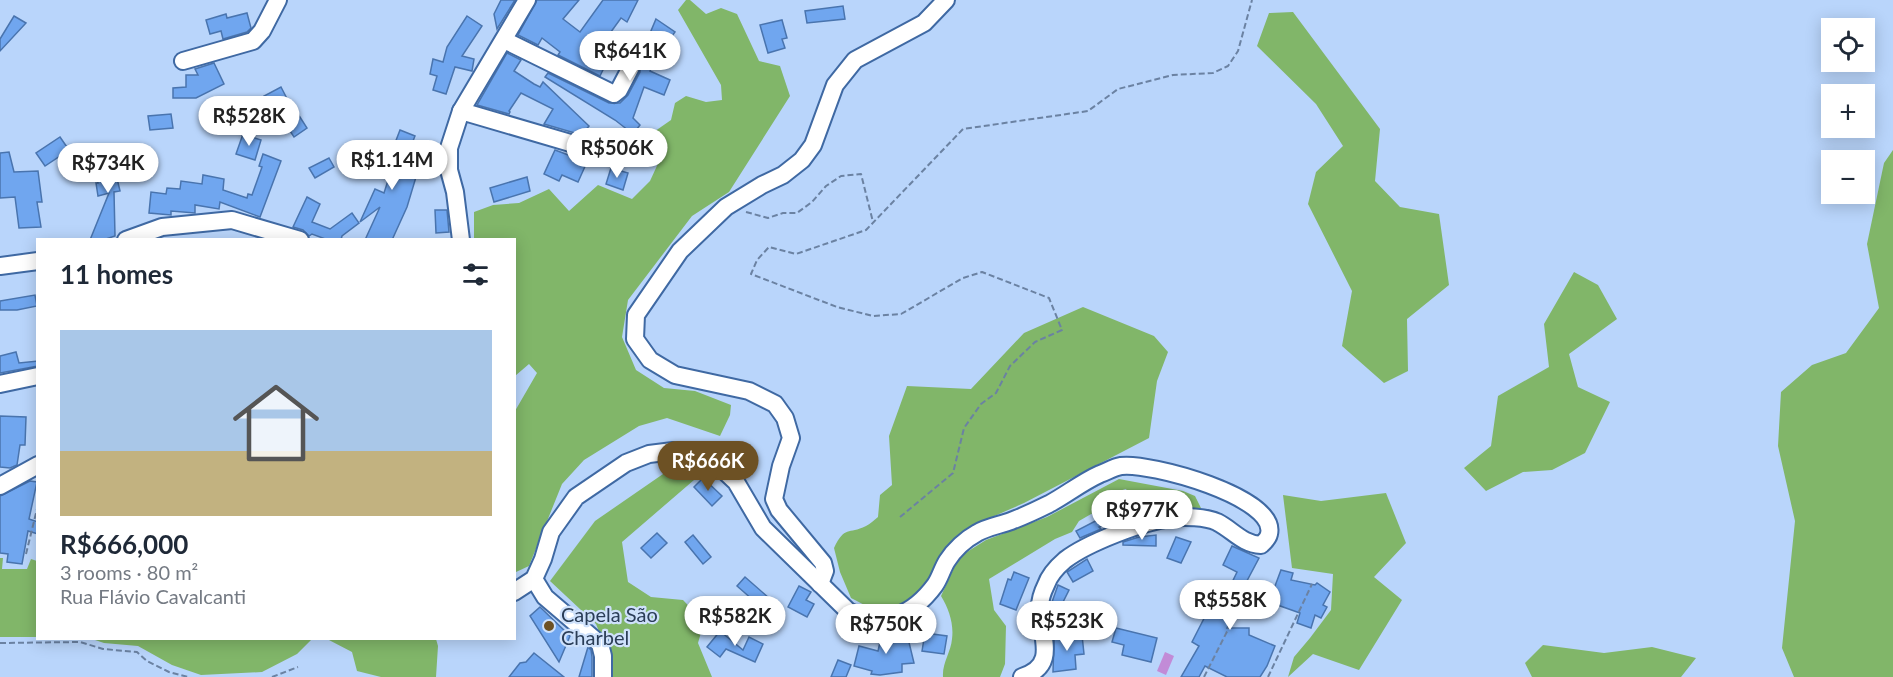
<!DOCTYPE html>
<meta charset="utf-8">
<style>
:root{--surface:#fff;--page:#f6f6f7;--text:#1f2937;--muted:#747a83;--accent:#6d5124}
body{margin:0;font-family:Lato,sans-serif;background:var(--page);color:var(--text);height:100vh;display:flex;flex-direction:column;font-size:22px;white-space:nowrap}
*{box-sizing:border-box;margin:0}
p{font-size:20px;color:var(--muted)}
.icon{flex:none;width:33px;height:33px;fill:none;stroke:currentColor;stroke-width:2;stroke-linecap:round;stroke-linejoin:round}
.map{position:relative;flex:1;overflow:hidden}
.panel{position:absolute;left:36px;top:238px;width:480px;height:402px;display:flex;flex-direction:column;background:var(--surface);border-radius:0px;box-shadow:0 3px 15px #0003}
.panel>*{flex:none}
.tools{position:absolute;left:1821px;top:18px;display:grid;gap:12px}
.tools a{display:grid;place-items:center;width:54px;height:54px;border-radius:0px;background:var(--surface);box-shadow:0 3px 15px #0003;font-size:30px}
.price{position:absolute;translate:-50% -51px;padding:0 14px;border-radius:21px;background:#fff;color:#222;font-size:20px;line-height:39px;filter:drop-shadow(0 2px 3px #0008)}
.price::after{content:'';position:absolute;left:50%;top:36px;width:18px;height:14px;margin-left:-9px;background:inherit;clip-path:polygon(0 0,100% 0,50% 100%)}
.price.on{background:var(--accent);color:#fff}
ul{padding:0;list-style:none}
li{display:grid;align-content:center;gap:12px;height:318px;padding:0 24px}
li span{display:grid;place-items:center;height:186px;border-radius:0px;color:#555}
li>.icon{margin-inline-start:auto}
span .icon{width:108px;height:108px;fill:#fffc;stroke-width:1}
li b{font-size:26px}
h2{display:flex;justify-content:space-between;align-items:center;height:72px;padding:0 24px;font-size:26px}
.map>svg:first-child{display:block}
.green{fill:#81b669}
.water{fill:#c28bd7}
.building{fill:#70a6ef;stroke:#4974ae;stroke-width:1.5}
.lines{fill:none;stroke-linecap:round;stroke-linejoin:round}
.minor-casing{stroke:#3f69a3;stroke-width:20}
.path{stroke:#6b82a2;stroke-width:2;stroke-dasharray:6 3;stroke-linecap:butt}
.minor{stroke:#fff;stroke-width:16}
.poi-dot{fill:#6d5124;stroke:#cee1fb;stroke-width:2}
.labels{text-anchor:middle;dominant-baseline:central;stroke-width:4.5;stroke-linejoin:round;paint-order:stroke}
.poi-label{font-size:20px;fill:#2a3d57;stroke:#cee1fb;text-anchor:start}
</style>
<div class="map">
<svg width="1893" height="677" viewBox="0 0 1893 677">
<rect width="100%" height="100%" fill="#b9d5fb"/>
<g class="green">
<path d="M686 0H690L706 14 721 8 737 14 759 61 780 66 790 96 729 192 692 216 628 300 622 337 636 370 664 388 695 391 731 405 730 415 720 436 667 418 639 426 584 460 562 484 529 566 516 572 514 568 515 411 537 373 529 364 515 376 514 240H474V212L493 205 519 203 549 189 569 211 598 185 632 199 650 181 661 157 648 136 671 120 675 103 686 96 706 102 722 100 721 85 678 10Z"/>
<path d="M1293 12 1380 129 1375 181 1400 207 1439 214 1449 285 1407 319 1408 371 1384 383 1342 346 1352 291 1308 204 1316 172 1343 146 1316 104 1257 46 1269 13Z"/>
<path d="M1893 150V677H1794L1782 648 1795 521 1778 446 1781 392 1812 365 1846 353 1879 308 1867 244 1884 163Z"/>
<path d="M1574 272 1598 285 1617 319 1569 354 1578 387 1610 402 1585 453 1552 470 1523 472 1486 491 1464 468 1491 446 1498 396 1549 367 1544 324Z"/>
<path d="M1083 307 1154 336 1168 352 1157 381 1149 438 1024 503 972 526 943 552 935 573 923 593 907 605 878 612 851 598 840 572 834 548C845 525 848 535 866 526 870 524 874 520 878 517L880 495 892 485 889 436 907 386 971 389 1024 333Z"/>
<path d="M679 463 694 480 622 542 628 582 651 597 683 600 704 622 698 643 712 677H608L610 659 596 624 550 581 595 521Z"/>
<path d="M1119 479 1183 491 1195 496 1201 508 1190 512 1136 518 1132 500 1126 489 1105 495V506L1079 521 1072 532 1055 539 989 579 994 610 1006 626 1005 664 1000 677H943C942 663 951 652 952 639 954 624 949 609 941 596L959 557 986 540 1047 517Z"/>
<path d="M1386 493 1406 543 1374 577 1402 600 1359 670 1313 654 1288 677 1294 657 1310 638 1331 610 1333 574 1292 568 1283 495 1321 501Z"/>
<path d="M0 558H3L2 569H27L31 559 37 561V637H0Z"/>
<path d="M92 639H312L297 654 262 672 201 675 172 665 138 646 104 643Z"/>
<path d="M327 639H436L438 646 436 677H381L357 671 352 652Z"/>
<path d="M1543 645 1604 653 1652 647 1696 658 1681 677H1532L1525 663Z"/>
</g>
<path class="water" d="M1165 652 1174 656 1166 675 1157 671Z"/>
<g class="building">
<path d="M501 0H515L497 29 494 14Z"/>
<path d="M537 0H579L563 19 580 32 603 0H638L627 22 621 18 608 36 616 43 600 76 558 55 560 52 542 38 538 45 518 35Z"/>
<path d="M843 6 845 19 807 23 805 11Z"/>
<path d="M247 13 251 28 247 32 223 39 221 31 210 34 206 20 226 14 227 18Z"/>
<path d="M14 16 26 23 0 51V39Z"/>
<path d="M467 16 482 26 462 56 474 59 472 71 455 67 446 94 433 90 437 76 430 74 433 59 443 62 447 47Z"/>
<path d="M656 19 675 32 663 48 661 46 650 71 670 80 664 95 644 87 633 118 640 125 633 134 615 120 545 77 548 73 609 103H620L628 95 640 72V57Z"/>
<path d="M782 20 787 38 782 39 785 48 768 53 760 25Z"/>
<path d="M507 53 521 60 514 71 534 84 540 87 543 82 589 126 584 132 587 135 585 136 544 124 553 109 521 93 509 111 510 112 509 114 477 105Z"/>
<path d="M214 63 224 84 196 98H173V88L186 87V75H198L195 69Z"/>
<path d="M281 87 296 116 298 114 307 128 294 137 280 116 276 119 264 96Z"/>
<path d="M238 108 240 132 217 134 214 110Z"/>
<path d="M171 114 173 128 150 130 148 116Z"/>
<path d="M400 130 415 136 405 161 415 164 411 176 416 177 407 207 392 240H365L380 207 360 222 375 189 384 193 391 171 379 167 383 154 390 156Z"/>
<path d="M243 134 261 140 255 160 236 154Z"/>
<path d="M60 137 69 150 45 166 36 153Z"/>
<path d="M555 150 587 162 578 182 562 175 559 181 544 174Z"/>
<path d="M9 152 14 172 38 171 42 202H37L41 227 19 228 15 197 0 198V153Z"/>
<path d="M124 154 127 168 115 170 120 191 114 192 115 236 103 240H90L109 193 98 196 96 183H98L94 160Z"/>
<path d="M263 154 281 161 260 217 220 202 219 209 195 205V213L171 211V215L149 213 151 192 166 194 167 188 180 189 181 181 202 184 203 175 224 179 223 190 247 198 248 194 252 195 262 167 259 166Z"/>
<path d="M329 158 334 167 315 178 309 168Z"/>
<path d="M611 168 628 173 623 190 606 184Z"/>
<path d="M527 177 530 191 494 202 490 188Z"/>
<path d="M307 197 320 204 312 222 330 229 352 213 359 223 342 236 341 240H328L312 234 309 236 303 230 293 227Z"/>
<path d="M435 210H447L449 232 436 233Z"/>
<path d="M35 295 37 306 17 310H0V301Z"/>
<path d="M16 352 19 363 38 361V366L0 373V356Z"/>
<path d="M0 416 26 417 25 445H20L17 465 10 468 0 467Z"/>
<path d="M703 478 722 496 712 506 694 487Z"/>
<path d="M30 481 37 482 29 519 38 522V534L28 531 22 564 7 562 8 554 0 553V496Z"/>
<path d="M1126 494 1131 517 1099 527 1101 529 1080 538 1076 531 1111 513 1108 498Z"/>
<path d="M657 533 667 543 651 558 641 548Z"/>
<path d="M693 535 711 557 703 564 685 542Z"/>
<path d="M1156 535V546L1123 545V542L1139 537Z"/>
<path d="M1176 537 1191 542 1181 563 1167 558Z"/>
<path d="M1232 546 1259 558 1240 594 1242 596 1227 628H1249V635L1275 646 1267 666 1260 677H1227L1205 666 1199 677H1181L1199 646 1192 642 1216 595 1224 599 1237 572 1223 565Z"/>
<path d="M1087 559 1093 571 1073 582 1067 572Z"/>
<path d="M1281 570 1293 573 1291 580 1315 585 1317 583 1330 592 1323 605 1327 607 1321 618 1315 615 1311 628 1297 623 1300 613 1269 602Z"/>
<path d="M1014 572 1029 578 1016 610 1000 604 1008 579 1011 580Z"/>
<path d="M745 577 769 598 761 607 737 586Z"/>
<path d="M1058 585 1069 590 1055 618 1051 616V605Z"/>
<path d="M799 586 811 592 806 600 814 604 807 617 788 607Z"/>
<path d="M540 607 570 636 559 662 530 616Z"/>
<path d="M894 628 893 638 907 634 914 663 902 664V672L880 675 871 674 872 671 854 666 859 646 878 651 883 629Z"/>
<path d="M1116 628 1157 638 1151 662 1122 655 1124 645 1112 642Z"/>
<path d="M720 631 743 650 749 637 763 644 755 662 726 649 720 657 707 647Z"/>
<path d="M925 633 947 636 944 654 922 651Z"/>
<path d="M1082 635 1084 654 1075 655 1076 669 1053 672 1054 638Z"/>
<path d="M588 647 591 650 592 657V677H579Z"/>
<path d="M534 653 564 677H509L520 663 526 662Z"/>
<path d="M838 660 851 665 846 677H831Z"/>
</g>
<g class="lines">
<g class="minor-casing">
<g id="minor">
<path d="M504 40 614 94 619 90 631 67 629 51"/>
<path d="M183 61 253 41 262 31 278 0"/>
<path d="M461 111 601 152"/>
<path d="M126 240 162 227 232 220 300 240"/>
<path d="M461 240 455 192 449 170V148L461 111 527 0"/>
<path d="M0 266 38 261"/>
<path d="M0 384 38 376"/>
<path d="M0 486 38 465"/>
<path d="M534 579 545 597 600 644 603 656V677"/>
<path d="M820 584 825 571 823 563 779 510 774 499 781 466 791 438 785 418 775 404 749 391 675 375 650 360 635 339 636 315 680 251 726 207 762 185 783 175 802 160 813 145 835 85 855 60 924 23 946 0"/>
<path d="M514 592 534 579 543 559 551 532 576 497 626 463 649 454 673 451 699 457 721 468 736 482 763 528 848 611C882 629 913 615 935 585 940 578 942 569 947 561 954 550 966 539 977 533 987 527 1000 525 1011 521 1024 516 1037 510 1049 504 1066 495 1082 482 1100 474 1106 472 1114 467 1121 466 1149 462 1278 497 1269 534 1268 539 1264 542 1261 545 1242 544 1233 530 1217 522 1206 517 1184 516 1171 518 1144 521 1087 543 1065 560 1058 566 1049 576 1046 585 1043 591 1040 600 1040 607 1039 634 1060 665 1022 677"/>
</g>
</g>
<g class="path">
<path d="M746 212 768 218 783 213H797L812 202 826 186 841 176 861 174 873 222"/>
<path d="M900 517 953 473 964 428 981 404 996 393 1010 366 1035 342 1062 330 1049 298 982 272 963 278 901 314 873 316 837 307 751 274 757 260 769 247 796 254 866 230 963 129 1088 111 1118 89 1173 75 1213 73 1228 66 1238 51 1252 0"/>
<path d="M26 554 38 505"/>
<path d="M0 643 80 642 103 649 137 652 147 661 169 672 188 677"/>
<path d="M272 677 298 667"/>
<path d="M1204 677 1243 600"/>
<path d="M1268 677 1312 584"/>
</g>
<use href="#minor" class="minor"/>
</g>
<circle class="poi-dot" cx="549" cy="626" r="6"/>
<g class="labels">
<g class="poi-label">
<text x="561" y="614">Capela São<tspan x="561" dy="23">Charbel</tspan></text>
</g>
</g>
</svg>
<div class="tools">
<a><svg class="icon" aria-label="locate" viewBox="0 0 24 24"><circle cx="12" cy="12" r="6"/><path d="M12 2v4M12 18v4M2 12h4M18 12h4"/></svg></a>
<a>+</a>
<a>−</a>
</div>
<b class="price" style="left:630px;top:82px">R$641K</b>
<b class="price" style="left:249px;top:147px">R$528K</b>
<b class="price" style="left:617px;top:179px">R$506K</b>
<b class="price" style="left:392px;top:191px">R$1.14M</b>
<b class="price" style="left:108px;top:194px">R$734K</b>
<b class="price on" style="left:708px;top:492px">R$666K</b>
<b class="price" style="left:1142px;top:541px">R$977K</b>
<b class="price" style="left:1230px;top:631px">R$558K</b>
<b class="price" style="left:735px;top:647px">R$582K</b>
<b class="price" style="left:1067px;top:652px">R$523K</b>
<b class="price" style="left:886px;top:655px">R$750K</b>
<section class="panel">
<h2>11 homes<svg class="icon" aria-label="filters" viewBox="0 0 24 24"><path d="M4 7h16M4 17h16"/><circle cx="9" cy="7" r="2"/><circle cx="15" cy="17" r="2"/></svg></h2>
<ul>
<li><span style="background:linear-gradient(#a9c7e8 65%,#c2b280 0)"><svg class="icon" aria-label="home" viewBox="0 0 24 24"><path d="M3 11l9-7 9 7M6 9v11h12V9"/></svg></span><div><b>R$666,000</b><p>3 rooms · 80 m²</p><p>Rua Flávio Cavalcanti</p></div></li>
</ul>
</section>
</div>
